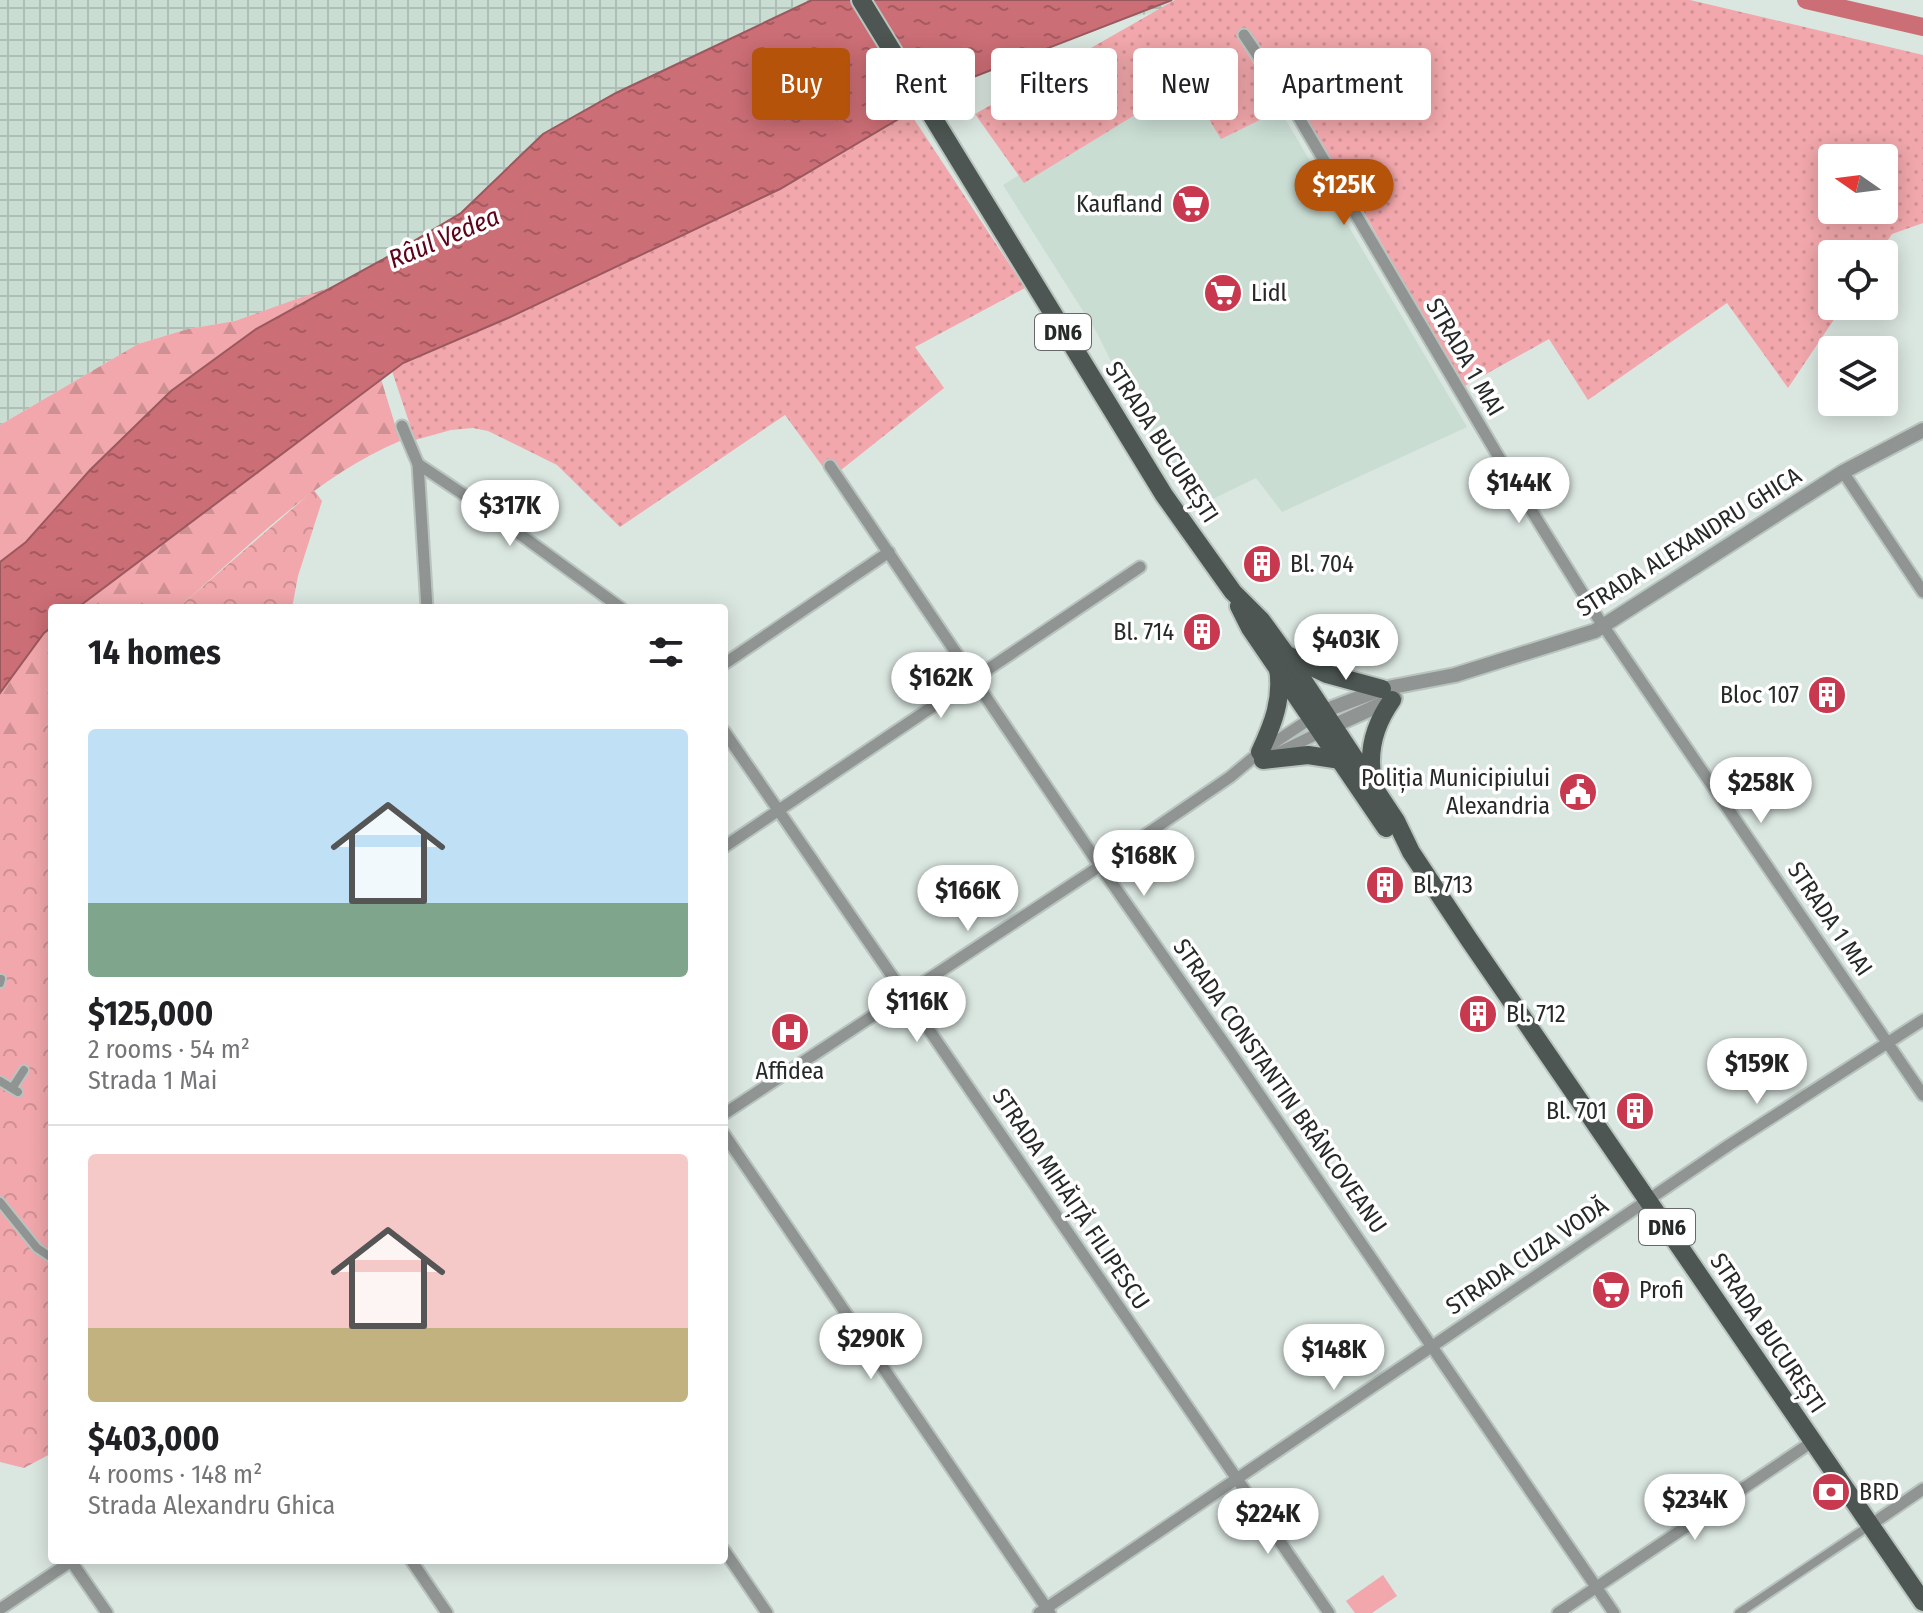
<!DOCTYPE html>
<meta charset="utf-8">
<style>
:root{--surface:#fff;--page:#f2f2f2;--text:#202124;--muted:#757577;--line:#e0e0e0;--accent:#b45309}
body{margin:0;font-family:"Fira Sans Condensed",sans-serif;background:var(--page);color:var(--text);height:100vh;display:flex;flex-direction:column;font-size:30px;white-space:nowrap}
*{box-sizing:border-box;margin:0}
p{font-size:26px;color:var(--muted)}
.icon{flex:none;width:44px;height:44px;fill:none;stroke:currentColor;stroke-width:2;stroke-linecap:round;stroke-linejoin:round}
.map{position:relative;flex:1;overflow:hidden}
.side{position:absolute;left:48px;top:604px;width:680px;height:960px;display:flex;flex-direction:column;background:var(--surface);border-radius:8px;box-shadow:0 4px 20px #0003}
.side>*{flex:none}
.top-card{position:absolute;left:752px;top:48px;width:760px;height:72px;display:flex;gap:16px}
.needle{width:52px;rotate:284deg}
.buttons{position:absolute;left:1818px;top:144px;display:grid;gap:16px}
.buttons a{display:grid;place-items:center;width:80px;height:80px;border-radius:8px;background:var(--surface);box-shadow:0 4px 20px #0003;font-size:40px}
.price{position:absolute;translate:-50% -68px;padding:0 18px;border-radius:28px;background:#fff;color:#222;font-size:26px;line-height:52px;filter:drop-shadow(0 2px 4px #0008)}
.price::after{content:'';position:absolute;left:50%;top:48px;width:24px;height:18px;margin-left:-12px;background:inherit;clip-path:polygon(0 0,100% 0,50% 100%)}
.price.current{background:var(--accent);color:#fff}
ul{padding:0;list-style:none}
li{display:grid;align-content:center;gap:16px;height:424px;padding:0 40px}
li+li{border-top:2px solid var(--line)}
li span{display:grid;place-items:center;height:248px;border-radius:8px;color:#555}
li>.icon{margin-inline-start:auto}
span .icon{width:144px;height:144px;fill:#fffc;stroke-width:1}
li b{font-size:34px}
h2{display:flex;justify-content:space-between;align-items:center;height:96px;padding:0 40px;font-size:34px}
.pill{padding:0 28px;border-radius:8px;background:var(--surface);box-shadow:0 4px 20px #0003;font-size:28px;line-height:72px}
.pill.current{background:var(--accent);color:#fff}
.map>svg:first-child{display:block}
.built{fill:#c9ddd3}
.industrial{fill:url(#industrial-grid)}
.grass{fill:url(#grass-dots);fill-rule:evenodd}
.forest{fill:url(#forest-firs)}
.park{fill:url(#park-crowns)}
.pitch{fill:#f1a7ab}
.water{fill:url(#water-ripples);stroke:#9a595e;stroke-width:2}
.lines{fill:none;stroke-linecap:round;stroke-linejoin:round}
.river{stroke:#cc6e75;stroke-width:18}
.pedestrian-casing{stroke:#b9c4bf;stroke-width:12}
.minor-casing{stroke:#b9c4bf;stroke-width:15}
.tertiary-casing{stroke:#b9c4bf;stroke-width:18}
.primary-casing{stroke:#b9c4bf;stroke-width:22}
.pedestrian{stroke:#909593;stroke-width:8}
.minor{stroke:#909593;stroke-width:11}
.tertiary{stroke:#909593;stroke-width:14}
.primary{stroke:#4d5652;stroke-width:18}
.labels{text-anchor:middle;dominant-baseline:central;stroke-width:7;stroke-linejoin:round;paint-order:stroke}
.shield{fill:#fff;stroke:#666968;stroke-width:2}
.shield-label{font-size:22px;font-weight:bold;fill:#252927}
.poi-label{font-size:24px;fill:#252927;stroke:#fff;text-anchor:start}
.street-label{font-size:24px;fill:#252927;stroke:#fff}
.water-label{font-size:26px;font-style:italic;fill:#5d0219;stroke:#fff}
</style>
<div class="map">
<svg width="1923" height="1613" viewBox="0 0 1923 1613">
<defs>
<pattern id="industrial-grid" width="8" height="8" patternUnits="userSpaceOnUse" patternTransform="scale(2)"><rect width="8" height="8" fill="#c9ddd3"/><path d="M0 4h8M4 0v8" fill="none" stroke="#acbeb5"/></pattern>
<pattern id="grass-dots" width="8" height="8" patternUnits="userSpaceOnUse" patternTransform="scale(2)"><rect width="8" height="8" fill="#f1a7ab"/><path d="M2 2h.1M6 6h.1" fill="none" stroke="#ce9093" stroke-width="1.8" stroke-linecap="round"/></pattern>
<pattern id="forest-firs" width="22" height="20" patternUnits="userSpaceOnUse" patternTransform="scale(2)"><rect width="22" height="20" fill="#f1a7ab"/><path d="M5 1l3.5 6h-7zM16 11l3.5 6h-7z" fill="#ce9093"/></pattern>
<pattern id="park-crowns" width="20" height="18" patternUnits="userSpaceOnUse" patternTransform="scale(2)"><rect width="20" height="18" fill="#f1a7ab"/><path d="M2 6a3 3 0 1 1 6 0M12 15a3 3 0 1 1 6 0" fill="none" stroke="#ce9093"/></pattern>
<pattern id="water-ripples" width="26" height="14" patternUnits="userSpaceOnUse" patternTransform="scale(2)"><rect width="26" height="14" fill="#cc6e75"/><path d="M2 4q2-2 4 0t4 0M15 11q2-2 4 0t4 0" fill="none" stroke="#a55a60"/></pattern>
</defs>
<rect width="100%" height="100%" fill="#dae6e0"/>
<path class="built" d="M1238 39 1467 427 1282 512 1256 478 1194 508 1143 426 1097 333 1003 185Z"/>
<path class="industrial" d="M0 0H1196L1186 6 1070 30 235 321 188 329 138 344 0 425Z"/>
<g class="grass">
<path d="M1175 0H1690L1923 55V223L1892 234 1878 254H1832V306H1843L1788 388 1727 303 1588 400 1549 339 1463 387 1357 200 1251 33 1236 35 1282 109 1221 139 1187 83 1024 183 975 114ZM1832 158H1884V210H1832Z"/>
<path d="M910 113 1025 288 915 347 944 388 831 478 785 415 620 527 557 465 488 431 473 428 451 430 415 440 392 371 403 363 780 189Z"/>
</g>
<g class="forest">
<path d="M339 284 171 391 90 470 26 542 0 562V425L138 344 188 329 235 321Z"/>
<path d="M381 379 400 441C313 478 248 547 178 608H77Z"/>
<path d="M52 627V720L41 730 0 839V693L44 633Z"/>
</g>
<g class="park">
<path d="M314 490 322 501 298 576 292 608H178Z"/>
<path d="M52 720V1453L24 1468 0 1462V766Z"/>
</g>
<g class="pitch">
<path d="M18 1126 51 1146 39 1166 7 1146Z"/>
<path d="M1383 1575 1397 1596 1372 1613H1355L1346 1601Z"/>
</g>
<path class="water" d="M812 0H1172L963 81 780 189 508 318 403 363 77 608H52V627L44 633 0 693V562L26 542 90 470 171 391 256 329 382 260 461 213 543 134 616 93Z"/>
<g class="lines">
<path class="river" d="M1806 0 1923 27"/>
<g class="pedestrian-casing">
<g id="pedestrian">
<path d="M0 983 1 979"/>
<path d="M0 1081 18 1092"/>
<path d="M13 1087 24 1070"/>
<path d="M0 1202 37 1248 52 1258"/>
<path d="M1739 1613 1869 1526"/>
</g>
</g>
<g class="minor-casing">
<g id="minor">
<path d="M1244 35 1289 101 1510 476 1598 618 1923 1095"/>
<path d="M402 426 418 464 427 608"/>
<path d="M418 464 484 508 621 608"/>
<path d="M830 466 1100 866 1233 1056 1614 1613"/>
<path d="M1843 472 1923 592"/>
<path d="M724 664 889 552"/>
<path d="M724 731 1329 1613"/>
<path d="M1276 754 1325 730"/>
<path d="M724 847 1140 567"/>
<path d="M724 1114 1100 866 1230 777 1260 752 1316 715"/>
<path d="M724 1134 1050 1613"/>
<path d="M1869 1526 1923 1489"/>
<path d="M724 1550 767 1613"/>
<path d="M411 1560 447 1613"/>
<path d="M71 1561 107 1613"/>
<path d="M0 1609 73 1560"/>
<path d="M1039 1613 1729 1145 1923 1020"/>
<path d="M1558 1613 1812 1442"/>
</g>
</g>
<g class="tertiary-casing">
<g id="tertiary">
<path d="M1324 711 1382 689 1455 675 1595 631 1843 472 1923 430"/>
<path d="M1333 726 1395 698"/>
</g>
</g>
<g class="primary-casing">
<g id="primary">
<path d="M861 0 1164 495 1233 592 1261 620 1285 653 1396 821 1411 852 1468 938 1923 1602"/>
<path d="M1239 606 1250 628 1386 828"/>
<path d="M1287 655 1327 674 1382 689"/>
<path d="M1260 752C1273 724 1283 699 1278 668"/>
<path d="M1263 760 1308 755 1341 760"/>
<path d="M1373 781C1367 752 1375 724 1392 700"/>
</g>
</g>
<use href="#pedestrian" class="pedestrian"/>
<use href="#minor" class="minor"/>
<use href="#tertiary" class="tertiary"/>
<use href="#primary" class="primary"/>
</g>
<defs>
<g id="supermarket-disc" transform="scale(2)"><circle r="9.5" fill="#c8384f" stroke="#fff"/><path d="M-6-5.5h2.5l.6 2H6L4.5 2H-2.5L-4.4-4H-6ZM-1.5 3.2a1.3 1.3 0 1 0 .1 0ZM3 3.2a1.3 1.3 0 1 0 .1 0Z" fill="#fff"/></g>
<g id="building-disc" transform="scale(2)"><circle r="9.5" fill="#c8384f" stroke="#fff"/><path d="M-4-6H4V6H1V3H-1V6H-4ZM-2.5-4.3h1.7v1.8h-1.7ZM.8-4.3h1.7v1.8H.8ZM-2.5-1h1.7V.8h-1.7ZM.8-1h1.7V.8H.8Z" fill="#fff"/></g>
<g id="civic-disc" transform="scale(2)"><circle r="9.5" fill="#c8384f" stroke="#fff"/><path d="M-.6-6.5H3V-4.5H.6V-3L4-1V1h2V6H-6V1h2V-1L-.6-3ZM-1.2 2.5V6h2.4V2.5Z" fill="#fff"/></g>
<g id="hospital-disc" transform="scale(2)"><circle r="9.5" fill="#c8384f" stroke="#fff"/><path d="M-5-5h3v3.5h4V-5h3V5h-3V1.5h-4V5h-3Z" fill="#fff"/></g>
<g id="bank-disc" transform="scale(2)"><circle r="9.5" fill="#c8384f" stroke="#fff"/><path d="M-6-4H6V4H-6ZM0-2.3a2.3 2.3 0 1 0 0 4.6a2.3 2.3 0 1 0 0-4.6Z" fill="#fff"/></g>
</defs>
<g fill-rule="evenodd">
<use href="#supermarket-disc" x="1191" y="204"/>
<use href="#supermarket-disc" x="1223" y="293"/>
<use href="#building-disc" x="1262" y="564"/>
<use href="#building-disc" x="1202" y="632"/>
<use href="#building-disc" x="1827" y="695"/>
<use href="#civic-disc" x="1578" y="792"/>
<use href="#building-disc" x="1385" y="885"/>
<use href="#building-disc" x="1478" y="1014"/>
<use href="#hospital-disc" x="790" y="1032"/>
<use href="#building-disc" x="1635" y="1111"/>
<use href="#supermarket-disc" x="1611" y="1290"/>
<use href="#bank-disc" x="1831" y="1492"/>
</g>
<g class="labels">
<g class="shield">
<rect x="1035" y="314" width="56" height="36" rx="6"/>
<rect x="1639" y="1209" width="56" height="36" rx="6"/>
</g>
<g class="shield-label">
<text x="1063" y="332">DN6</text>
<text x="1667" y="1227">DN6</text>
</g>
<g class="poi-label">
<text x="1163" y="204" text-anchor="end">Kaufland</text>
<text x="1251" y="293">Lidl</text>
<text x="1290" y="564">Bl. 704</text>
<text x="1174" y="632" text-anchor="end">Bl. 714</text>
<text x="1799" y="695" text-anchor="end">Bloc 107</text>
<text x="1550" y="778" text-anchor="end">Poliția Municipiului<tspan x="1550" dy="28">Alexandria</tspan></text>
<text x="1413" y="885">Bl. 713</text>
<text x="1506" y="1014">Bl. 712</text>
<text x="790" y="1071" text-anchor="middle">Affidea</text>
<text x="1607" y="1111" text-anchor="end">Bl. 701</text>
<text x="1639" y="1290">Profi</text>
<text x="1859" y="1492">BRD</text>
</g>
<g class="street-label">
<text transform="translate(1465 357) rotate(60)">STRADA 1 MAI</text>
<text transform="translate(1162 442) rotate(57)">STRADA BUCUREȘTI</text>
<text transform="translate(1689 542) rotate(-32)">STRADA ALEXANDRU GHICA</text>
<text transform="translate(1830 919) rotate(56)">STRADA 1 MAI</text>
<text transform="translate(1280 1086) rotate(55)">STRADA CONSTANTIN BRÂNCOVEANU</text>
<text transform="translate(1071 1199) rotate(56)">STRADA MIHĂIȚĂ FILIPESCU</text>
<text transform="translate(1527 1256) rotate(-34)">STRADA CUZA VODĂ</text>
<text transform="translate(1768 1333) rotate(56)">STRADA BUCUREȘTI</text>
</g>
<g class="water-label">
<text transform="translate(444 238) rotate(-23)">Râul Vedea</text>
</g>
</g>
</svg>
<div class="buttons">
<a><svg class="needle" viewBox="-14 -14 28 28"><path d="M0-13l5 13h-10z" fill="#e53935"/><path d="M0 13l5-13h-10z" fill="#757577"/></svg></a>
<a><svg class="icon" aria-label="locate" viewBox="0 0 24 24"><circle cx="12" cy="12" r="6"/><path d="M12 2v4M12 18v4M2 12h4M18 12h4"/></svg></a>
<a><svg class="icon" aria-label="layers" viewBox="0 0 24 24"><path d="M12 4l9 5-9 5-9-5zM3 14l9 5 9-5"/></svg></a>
</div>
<b class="price current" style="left:1344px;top:227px">$125K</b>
<b class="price" style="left:1519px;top:525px">$144K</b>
<b class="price" style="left:510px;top:548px">$317K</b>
<b class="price" style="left:1346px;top:682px">$403K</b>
<b class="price" style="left:941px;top:720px">$162K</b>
<b class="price" style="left:1761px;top:825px">$258K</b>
<b class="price" style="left:1144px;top:898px">$168K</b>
<b class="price" style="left:968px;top:933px">$166K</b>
<b class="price" style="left:917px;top:1044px">$116K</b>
<b class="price" style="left:1757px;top:1106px">$159K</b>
<b class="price" style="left:871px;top:1381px">$290K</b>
<b class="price" style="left:1334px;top:1392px">$148K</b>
<b class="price" style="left:1695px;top:1542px">$234K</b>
<b class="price" style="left:1268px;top:1556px">$224K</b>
<div class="top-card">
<a class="pill current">Buy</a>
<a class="pill">Rent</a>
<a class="pill">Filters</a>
<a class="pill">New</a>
<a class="pill">Apartment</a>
</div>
<section class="side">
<h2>14 homes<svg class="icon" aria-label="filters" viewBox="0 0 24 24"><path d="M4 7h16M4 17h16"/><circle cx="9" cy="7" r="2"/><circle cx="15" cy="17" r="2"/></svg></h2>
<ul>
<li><span style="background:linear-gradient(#bfe0f5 70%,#7fa58c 0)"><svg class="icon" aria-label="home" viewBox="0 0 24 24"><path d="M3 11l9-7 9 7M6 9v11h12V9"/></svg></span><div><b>$125,000</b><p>2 rooms · 54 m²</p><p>Strada 1 Mai</p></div></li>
<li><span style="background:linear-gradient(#f6c9c9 70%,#c2b280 0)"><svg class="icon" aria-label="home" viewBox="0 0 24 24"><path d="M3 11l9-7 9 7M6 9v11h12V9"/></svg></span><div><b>$403,000</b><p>4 rooms · 148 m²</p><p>Strada Alexandru Ghica</p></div></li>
</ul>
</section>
</div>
